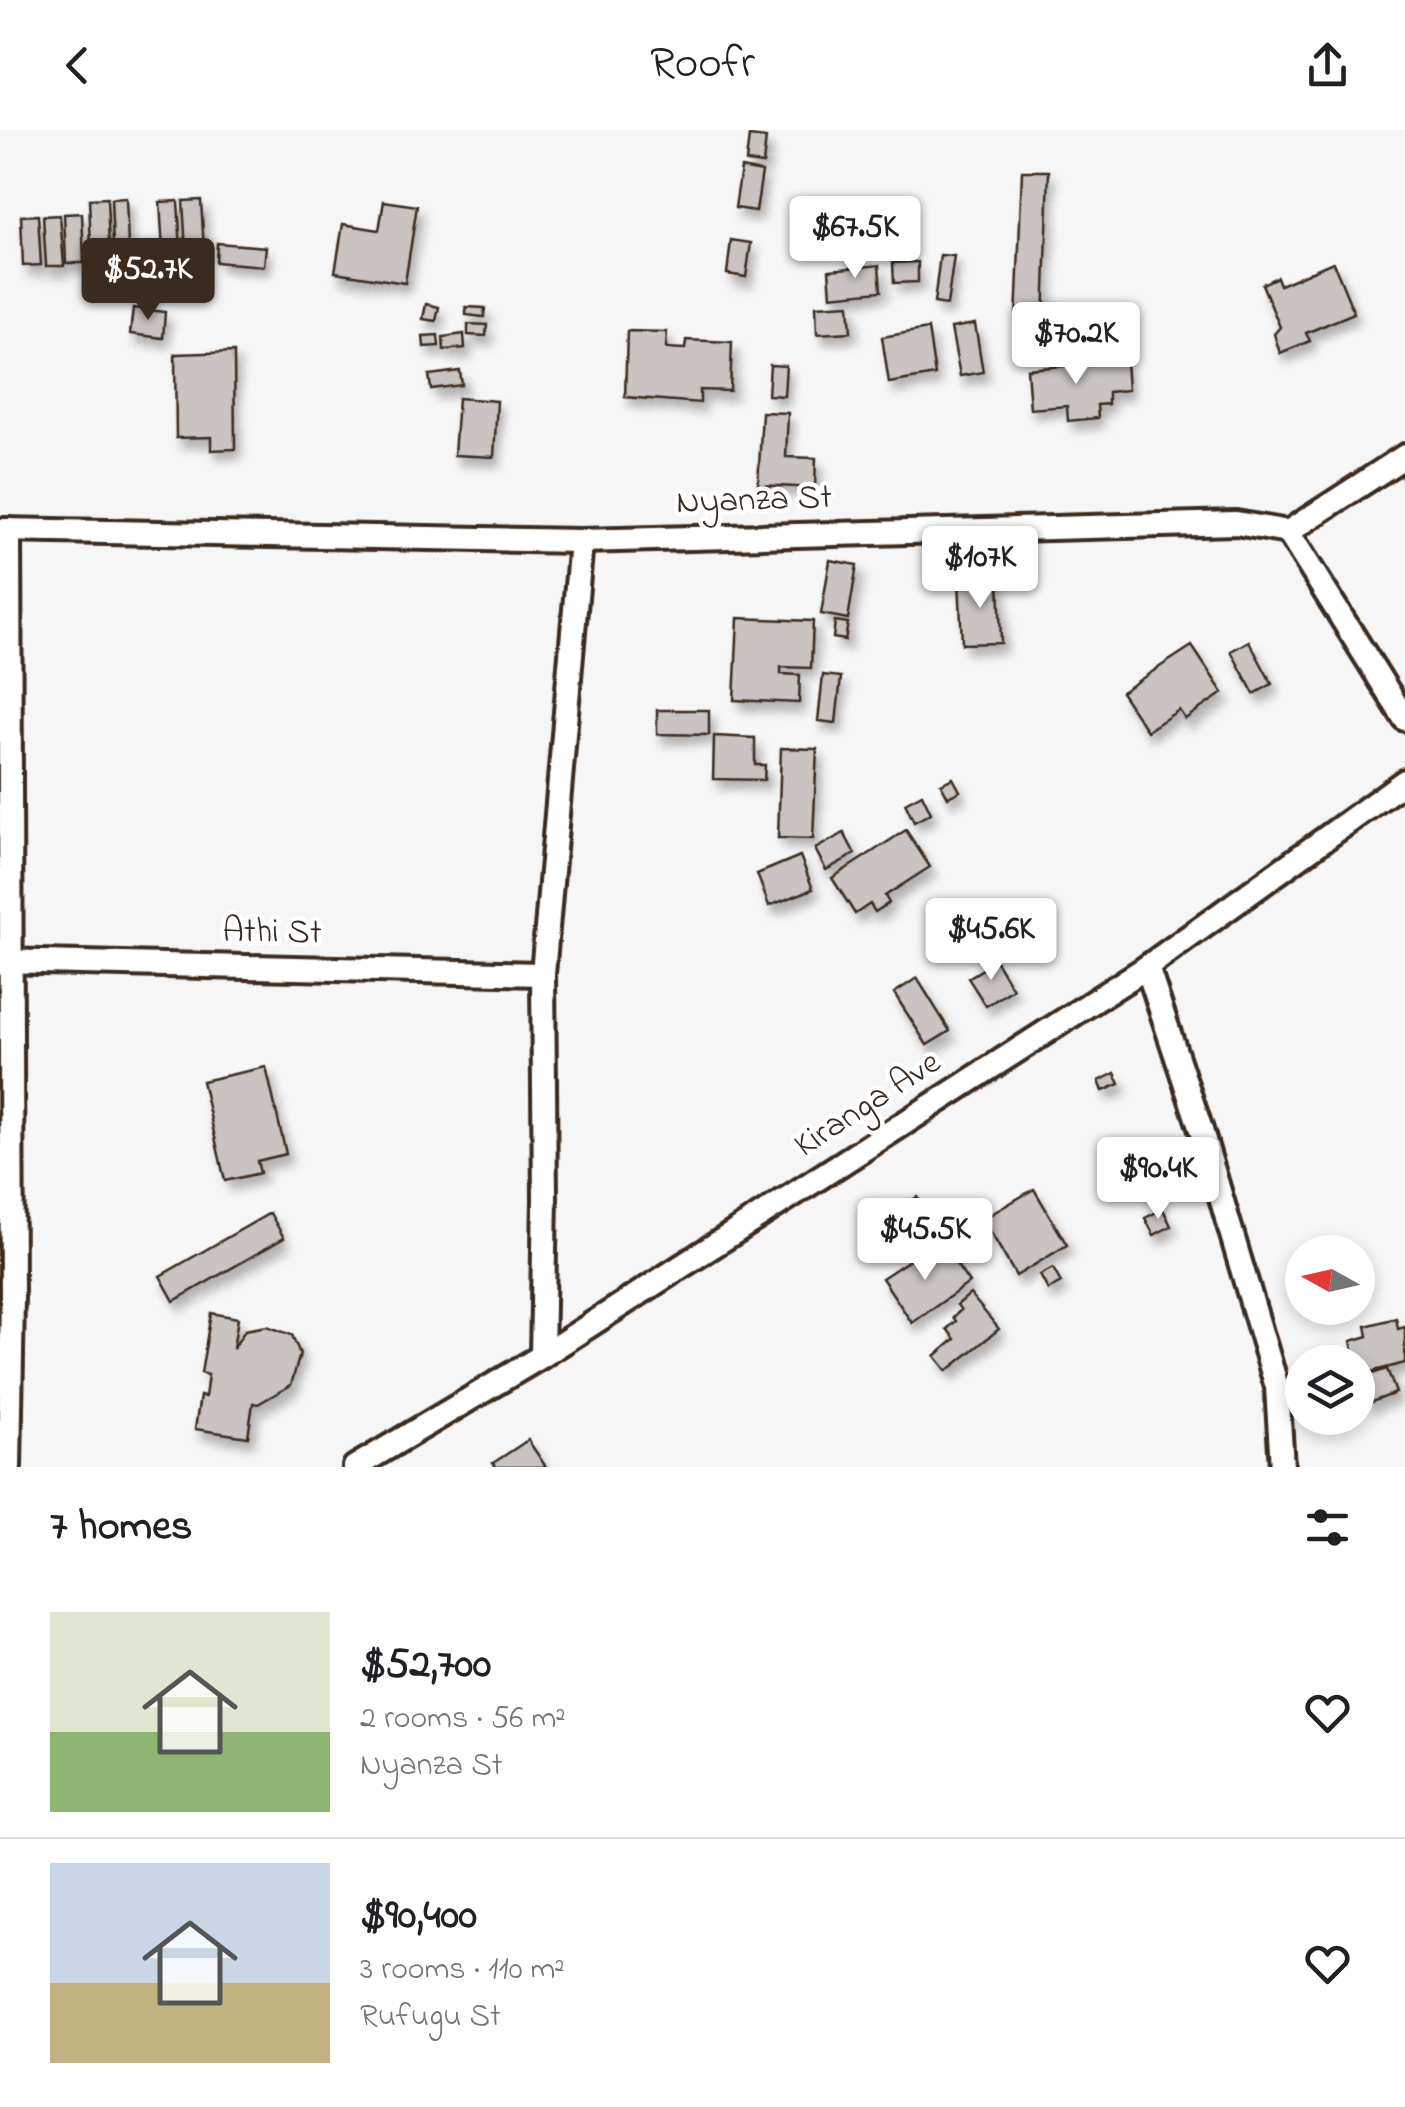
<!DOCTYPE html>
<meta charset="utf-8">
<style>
:root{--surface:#fff;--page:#f6f6f6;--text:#202124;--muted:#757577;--line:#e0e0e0;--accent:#3b2a1e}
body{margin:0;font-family:"Indie Flower",sans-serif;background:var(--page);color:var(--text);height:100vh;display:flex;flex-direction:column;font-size:38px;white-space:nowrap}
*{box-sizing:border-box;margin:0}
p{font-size:32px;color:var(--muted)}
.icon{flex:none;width:55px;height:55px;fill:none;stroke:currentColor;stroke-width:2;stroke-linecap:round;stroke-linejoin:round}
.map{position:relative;height:1337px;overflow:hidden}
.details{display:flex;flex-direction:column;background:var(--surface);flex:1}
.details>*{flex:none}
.needle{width:65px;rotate:278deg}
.tools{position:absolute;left:1285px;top:1105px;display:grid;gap:20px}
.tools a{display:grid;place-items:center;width:90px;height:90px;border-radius:50%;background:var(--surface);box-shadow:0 5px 15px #0003;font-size:50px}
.price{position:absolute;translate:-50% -85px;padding:0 22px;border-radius:10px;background:#fff;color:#222;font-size:32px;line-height:65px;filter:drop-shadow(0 2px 5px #0008)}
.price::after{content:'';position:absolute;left:50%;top:60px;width:30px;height:22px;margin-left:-15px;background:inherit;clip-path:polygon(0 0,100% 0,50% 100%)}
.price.selected{background:var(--accent);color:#fff}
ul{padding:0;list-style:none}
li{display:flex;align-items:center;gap:30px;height:250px;padding:0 50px}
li+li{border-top:2px solid var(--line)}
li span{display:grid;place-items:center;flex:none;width:280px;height:200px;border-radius:0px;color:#555}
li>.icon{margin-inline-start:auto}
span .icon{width:120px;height:120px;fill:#fffc;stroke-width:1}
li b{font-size:42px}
h2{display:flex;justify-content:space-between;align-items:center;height:120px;padding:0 50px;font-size:42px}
header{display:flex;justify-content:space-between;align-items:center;height:130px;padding:0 50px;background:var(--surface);font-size:45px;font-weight:600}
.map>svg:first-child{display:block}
.building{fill:#c9c3c1;stroke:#3b2a1e;stroke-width:2.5;filter:url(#shadow)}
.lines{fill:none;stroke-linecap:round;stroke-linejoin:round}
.street-casing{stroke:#3b2a1e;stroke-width:30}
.street{stroke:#fff;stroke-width:22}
.labels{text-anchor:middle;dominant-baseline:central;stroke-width:9;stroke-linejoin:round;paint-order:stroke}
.street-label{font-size:35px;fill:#3b2a1e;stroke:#fff}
</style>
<header><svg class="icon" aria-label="back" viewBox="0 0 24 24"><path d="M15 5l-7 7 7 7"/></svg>Roofr<svg class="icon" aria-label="share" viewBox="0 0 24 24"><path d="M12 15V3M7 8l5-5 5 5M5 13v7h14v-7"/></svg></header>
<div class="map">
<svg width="1405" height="1337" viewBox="0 0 1405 1337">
<defs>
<filter id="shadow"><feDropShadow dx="5.5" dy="9" stdDeviation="5" flood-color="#0004"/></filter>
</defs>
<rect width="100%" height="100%" fill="#f7f6f6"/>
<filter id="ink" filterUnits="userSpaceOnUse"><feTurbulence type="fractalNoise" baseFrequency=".01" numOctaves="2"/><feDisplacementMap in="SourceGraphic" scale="20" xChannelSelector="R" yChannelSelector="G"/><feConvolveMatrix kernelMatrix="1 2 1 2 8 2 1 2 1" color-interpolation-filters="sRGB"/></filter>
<g filter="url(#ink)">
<g class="building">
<path d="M749 6 766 8 763 34 746 32Z"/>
<path d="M741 38 762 42 756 81 735 78Z"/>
<path d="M1022 41H1049L1044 192 1016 191Z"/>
<path d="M107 68 109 118 91 119 89 69Z"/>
<path d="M126 68 128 116H113L111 69Z"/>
<path d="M201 70 204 120 186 121 183 71Z"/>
<path d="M178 71 181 121H163L160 72Z"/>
<path d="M384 71 417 76 405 153 335 142 343 94 379 100Z"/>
<path d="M82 83 84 133H66L64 84Z"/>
<path d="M38 85 41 135 23 136 21 86Z"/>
<path d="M60 85 64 136H46L43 86Z"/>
<path d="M731 110 751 113 746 147 727 144Z"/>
<path d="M217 113 266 117 264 136 216 132Z"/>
<path d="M940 125 954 126 947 175 934 173Z"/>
<path d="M117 132 118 149 92 152 90 134Z"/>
<path d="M918 132V152L894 153 893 133Z"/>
<path d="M1333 132 1354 183 1306 203 1310 211 1280 223 1274 204 1280 197 1262 154 1277 147 1280 155Z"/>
<path d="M879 135 881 161 831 166 829 140Z"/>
<path d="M426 174 439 177 436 191 423 189Z"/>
<path d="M849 174 851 202 817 204 816 176Z"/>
<path d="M466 177 485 178 484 187 466 185Z"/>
<path d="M133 178 165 182 163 208 130 204Z"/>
<path d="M468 194 487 195 486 206 468 205Z"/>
<path d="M975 194 983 242 960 246 951 198Z"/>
<path d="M928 199 935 245 889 253 882 207Z"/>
<path d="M627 201 667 202 666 218 685 219 686 210 732 212 730 261 700 260V273L625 267Z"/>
<path d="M464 204 465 218 444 220 443 207Z"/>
<path d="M438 205 439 216 424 217 423 206Z"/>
<path d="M234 222 235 319 211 320V307L176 308 175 224Z"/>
<path d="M1126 231 1128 260 1108 262V274L1097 275 1098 288 1068 291 1067 276 1030 279 1027 239Z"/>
<path d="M770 235 786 236 784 266 768 265Z"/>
<path d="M460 241 462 255 431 259 429 245Z"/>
<path d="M458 268 497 271 494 327 454 325Z"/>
<path d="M762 282 788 283 786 327 816 328 815 358 758 355Z"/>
<path d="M830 430 857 435 848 489 821 484Z"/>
<path d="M999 448 1001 513 962 514 959 449Z"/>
<path d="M738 488 813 491 811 538 781 537V544L800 545 799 573 734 570Z"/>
<path d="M835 491 848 493 845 510 833 508Z"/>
<path d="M1249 511 1272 554 1254 564 1231 521Z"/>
<path d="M1192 516 1223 563 1185 589 1179 580 1147 601 1121 562Z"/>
<path d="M823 545 841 547 836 593 818 591Z"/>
<path d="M657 580H709V605L657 604Z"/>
<path d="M714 606 755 608V635H765L764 650 713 649Z"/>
<path d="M781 618 817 619 813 709 778 708Z"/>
<path d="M953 648 960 661 948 667 941 654Z"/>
<path d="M922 664 931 683 914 692 905 673Z"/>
<path d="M906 700 930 737 885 766 889 773 875 782 870 774 855 784 832 748Z"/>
<path d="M844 703 855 724 826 740 815 719Z"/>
<path d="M800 726 813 759 769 776 757 744Z"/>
<path d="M996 831 1013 859 986 876 968 848Z"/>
<path d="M917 848 950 901 927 915 894 863Z"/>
<path d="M266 937 286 1024 257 1031 260 1043 225 1051 202 951Z"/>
<path d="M1115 943 1120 954 1103 961 1099 951Z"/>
<path d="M1034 1059 1067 1115 1016 1146 983 1089Z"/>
<path d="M917 1067 925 1079 901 1094 894 1082Z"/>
<path d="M1163 1079 1171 1096 1154 1105 1145 1088Z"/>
<path d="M270 1083 284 1108 174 1171 160 1146Z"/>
<path d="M926 1119 932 1129 946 1119 969 1153 912 1193 882 1148Z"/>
<path d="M1053 1138 1061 1153 1048 1160 1040 1145Z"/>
<path d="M970 1164 999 1199 947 1241 935 1226 955 1209 947 1199 956 1191 953 1187 961 1180 957 1175Z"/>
<path d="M211 1183 238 1188 233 1219 245 1200 267 1196 292 1205 300 1224 291 1255 258 1274 253 1273 248 1307 195 1299 200 1266 205 1267 208 1245 201 1243Z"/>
<path d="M1396 1188 1398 1199 1405 1197V1233L1359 1245 1351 1211 1368 1206 1366 1196Z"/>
<path d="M1387 1239 1396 1263 1369 1273 1360 1248Z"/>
<path d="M528 1310 546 1337H496L493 1333Z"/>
</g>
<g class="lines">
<g class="street-casing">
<g id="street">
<path d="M0 400 581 411 1236 393 1288 402 1405 589"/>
<path d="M9 400 12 1167 9 1337"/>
<path d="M1288 402 1405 326"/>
<path d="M0 831 543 844"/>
<path d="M1147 837 1201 1000 1277 1257 1282 1337"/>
<path d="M542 1226 545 1068 543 844 581 411"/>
<path d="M355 1337 542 1226 1147 837 1405 651"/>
</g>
</g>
<use href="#street" class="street"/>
</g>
</g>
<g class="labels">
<g class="street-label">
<text transform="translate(754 371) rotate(-2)">Nyanza St</text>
<text transform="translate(272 803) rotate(1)">Athi St</text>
<text transform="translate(868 975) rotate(-33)">Kiranga Ave</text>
</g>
</g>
</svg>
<div class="tools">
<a><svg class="needle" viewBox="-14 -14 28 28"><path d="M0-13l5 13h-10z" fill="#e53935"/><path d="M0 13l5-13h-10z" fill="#757577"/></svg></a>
<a><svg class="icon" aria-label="layers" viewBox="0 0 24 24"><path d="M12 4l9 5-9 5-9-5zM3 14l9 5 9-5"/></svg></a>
</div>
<b class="price" style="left:855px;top:151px">$67.5K</b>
<b class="price selected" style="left:148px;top:193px">$52.7K</b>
<b class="price" style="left:1076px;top:257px">$70.2K</b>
<b class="price" style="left:980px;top:481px">$107K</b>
<b class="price" style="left:991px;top:853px">$45.6K</b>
<b class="price" style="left:1158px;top:1092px">$90.4K</b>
<b class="price" style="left:925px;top:1153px">$45.5K</b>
</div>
<section class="details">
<h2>7 homes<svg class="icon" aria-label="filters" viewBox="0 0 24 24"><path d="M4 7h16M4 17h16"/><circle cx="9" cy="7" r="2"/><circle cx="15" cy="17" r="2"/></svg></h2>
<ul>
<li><span style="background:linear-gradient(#dfe7d0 60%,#8fb573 0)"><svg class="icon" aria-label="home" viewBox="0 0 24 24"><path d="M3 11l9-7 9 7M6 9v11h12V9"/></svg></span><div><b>$52,700</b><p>2 rooms · 56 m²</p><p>Nyanza St</p></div><svg class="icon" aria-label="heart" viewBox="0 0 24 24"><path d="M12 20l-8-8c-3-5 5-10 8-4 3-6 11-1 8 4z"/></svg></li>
<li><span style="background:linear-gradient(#c9d6e8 60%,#c2b280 0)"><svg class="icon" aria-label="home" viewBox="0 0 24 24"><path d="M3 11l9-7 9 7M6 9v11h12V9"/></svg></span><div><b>$90,400</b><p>3 rooms · 110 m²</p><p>Rufugu St</p></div><svg class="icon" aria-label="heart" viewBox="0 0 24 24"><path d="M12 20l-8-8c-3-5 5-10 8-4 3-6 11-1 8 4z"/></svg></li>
</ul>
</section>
